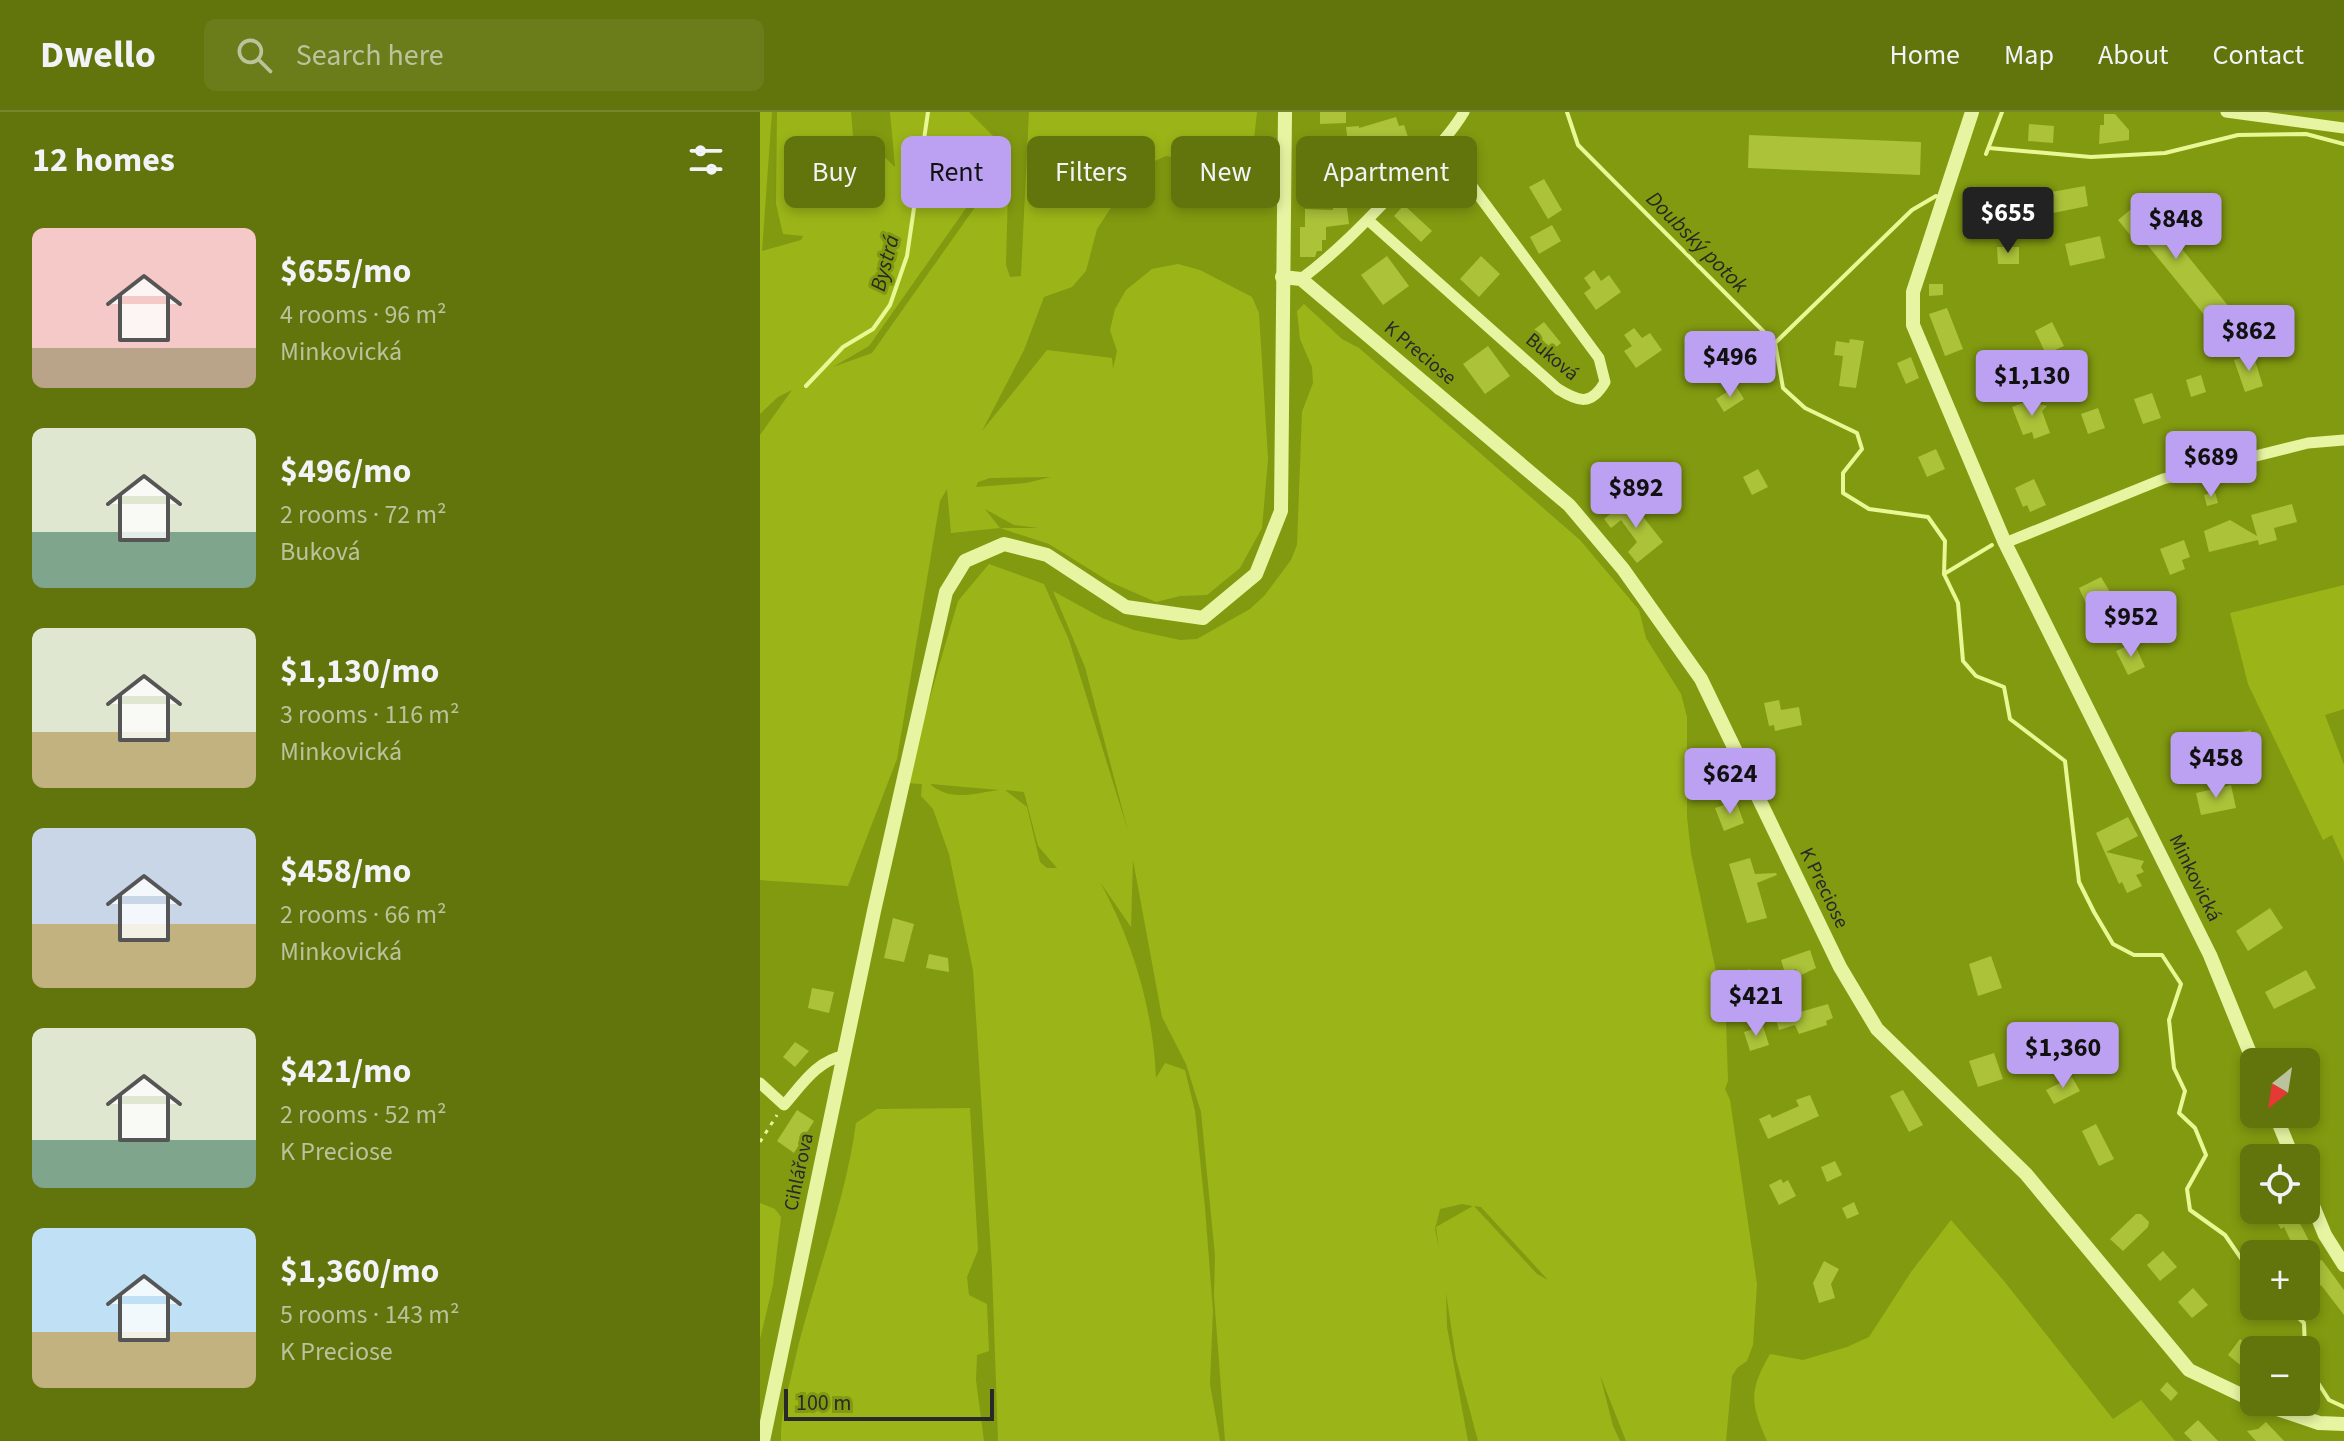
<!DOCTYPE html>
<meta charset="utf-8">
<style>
:root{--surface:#62740c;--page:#6b7c1a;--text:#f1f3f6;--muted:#bbc39d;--line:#76862d;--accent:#bca0f2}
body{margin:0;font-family:"Source Sans 3",sans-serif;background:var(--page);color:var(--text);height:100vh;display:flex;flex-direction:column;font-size:30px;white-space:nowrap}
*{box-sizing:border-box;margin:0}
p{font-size:26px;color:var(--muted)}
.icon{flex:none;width:44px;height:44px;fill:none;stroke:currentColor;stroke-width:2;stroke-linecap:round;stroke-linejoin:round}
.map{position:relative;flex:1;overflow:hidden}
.side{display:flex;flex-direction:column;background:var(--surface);width:760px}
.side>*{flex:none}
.hud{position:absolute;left:24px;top:24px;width:760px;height:72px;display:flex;gap:16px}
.needle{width:52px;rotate:210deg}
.controls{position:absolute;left:1480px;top:936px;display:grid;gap:16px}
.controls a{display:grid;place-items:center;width:80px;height:80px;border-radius:12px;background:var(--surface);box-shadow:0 4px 12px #0003;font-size:40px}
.scale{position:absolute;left:24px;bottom:20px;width:210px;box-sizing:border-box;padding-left:8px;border:4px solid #292929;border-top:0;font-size:22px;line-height:28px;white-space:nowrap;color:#292929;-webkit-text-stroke:6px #829a10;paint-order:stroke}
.price{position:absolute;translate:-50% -68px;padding:0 18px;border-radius:8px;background:var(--accent);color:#111;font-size:26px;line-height:52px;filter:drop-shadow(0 2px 4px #0008)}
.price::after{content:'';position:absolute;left:50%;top:48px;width:24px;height:18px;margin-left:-12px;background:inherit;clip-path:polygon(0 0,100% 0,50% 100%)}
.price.active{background:#222;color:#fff}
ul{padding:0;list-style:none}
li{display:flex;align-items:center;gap:24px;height:200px;padding:0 32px}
li span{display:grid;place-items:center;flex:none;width:224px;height:160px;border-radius:12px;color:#555}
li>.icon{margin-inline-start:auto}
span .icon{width:96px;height:96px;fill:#fffc;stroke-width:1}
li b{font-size:34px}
h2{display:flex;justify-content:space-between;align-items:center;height:96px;padding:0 32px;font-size:34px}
.pill{padding:0 28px;border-radius:12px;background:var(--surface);box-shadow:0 4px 12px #0003;font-size:28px;line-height:72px}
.pill.active{background:var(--accent);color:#111}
header{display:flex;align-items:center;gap:48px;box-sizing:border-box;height:112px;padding:0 40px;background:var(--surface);border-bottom:2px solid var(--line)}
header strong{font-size:38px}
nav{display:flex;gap:44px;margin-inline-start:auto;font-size:28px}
.search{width:560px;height:72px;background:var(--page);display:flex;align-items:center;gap:20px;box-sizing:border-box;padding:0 28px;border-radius:12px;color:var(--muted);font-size:30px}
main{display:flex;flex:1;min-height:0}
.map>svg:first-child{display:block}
.green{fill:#9bb518;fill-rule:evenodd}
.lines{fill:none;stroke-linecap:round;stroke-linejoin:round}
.stream{stroke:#e9f894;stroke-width:4}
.building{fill:#abc239}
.path{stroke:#e7f5a3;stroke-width:3;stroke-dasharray:4 6;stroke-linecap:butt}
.minor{stroke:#e7f5a3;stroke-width:11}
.tertiary{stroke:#e7f5a3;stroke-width:14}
.labels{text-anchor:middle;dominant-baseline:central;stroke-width:6;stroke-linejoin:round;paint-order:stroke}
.street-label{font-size:20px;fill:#292929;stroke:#829a10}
.water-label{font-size:22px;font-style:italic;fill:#272821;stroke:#829a10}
</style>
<header>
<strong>Dwello</strong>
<div class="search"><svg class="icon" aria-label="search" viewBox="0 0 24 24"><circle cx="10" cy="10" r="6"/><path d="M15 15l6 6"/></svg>Search here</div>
<nav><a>Home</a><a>Map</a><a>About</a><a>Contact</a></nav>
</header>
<main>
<section class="side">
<h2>12 homes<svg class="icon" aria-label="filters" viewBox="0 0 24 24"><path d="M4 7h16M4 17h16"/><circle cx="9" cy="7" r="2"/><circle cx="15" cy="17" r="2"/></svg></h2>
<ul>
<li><span style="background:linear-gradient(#f6c9c9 75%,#b9a48a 0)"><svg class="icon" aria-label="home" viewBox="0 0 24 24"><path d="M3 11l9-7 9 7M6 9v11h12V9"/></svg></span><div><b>$655/mo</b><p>4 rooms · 96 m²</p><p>Minkovická</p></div></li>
<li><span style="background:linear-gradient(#dfe7d0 65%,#7fa58c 0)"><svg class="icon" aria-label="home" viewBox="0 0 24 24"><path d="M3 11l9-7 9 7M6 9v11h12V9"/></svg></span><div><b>$496/mo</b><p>2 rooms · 72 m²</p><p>Buková</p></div></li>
<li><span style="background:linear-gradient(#dfe7d0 65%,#c2b280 0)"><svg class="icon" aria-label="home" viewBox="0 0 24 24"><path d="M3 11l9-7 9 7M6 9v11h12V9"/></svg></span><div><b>$1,130/mo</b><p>3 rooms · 116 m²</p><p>Minkovická</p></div></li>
<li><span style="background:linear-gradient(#c9d6e8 60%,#c2b280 0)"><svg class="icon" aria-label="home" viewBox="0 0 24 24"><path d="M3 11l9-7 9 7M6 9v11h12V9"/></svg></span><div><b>$458/mo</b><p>2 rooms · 66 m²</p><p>Minkovická</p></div></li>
<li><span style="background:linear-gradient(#dfe7d0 70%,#7fa58c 0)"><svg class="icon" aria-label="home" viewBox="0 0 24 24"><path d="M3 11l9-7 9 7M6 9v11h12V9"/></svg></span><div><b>$421/mo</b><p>2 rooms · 52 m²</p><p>K Preciose</p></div></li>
<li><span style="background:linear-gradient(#bfe0f5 65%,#c2b280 0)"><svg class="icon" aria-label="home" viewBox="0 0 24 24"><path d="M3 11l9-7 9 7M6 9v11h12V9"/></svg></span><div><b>$1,360/mo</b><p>5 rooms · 143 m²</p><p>K Preciose</p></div></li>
</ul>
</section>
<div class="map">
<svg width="1584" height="1329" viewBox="0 0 1584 1329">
<rect width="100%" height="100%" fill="#829a10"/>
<g class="green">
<path d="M0 0H12L2 139 41 128 43 124 23 122 16 92 17 0H91L93 24C62 43 50 53 53 92L70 43 102 24 135 55 130 0H209L249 40 246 153 250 165 261 164 269 0H497L491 54 444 55 423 47 406 44 388 52 366 73 337 117 326 159 312 175 284 185 264 238 222 319 287 238 352 246 353 257 357 239 350 218 355 197 366 178 392 157 418 152 440 158 492 185 499 201 508 347 502 416 480 456 447 483 420 484 396 490 350 470 289 432 240 416 191 421 187 377 180 389 137 647 88 774 0 768V323L32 278 18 285 0 302ZM216 82 218 91 112 241 73 255 109 234ZM291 365 266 371 216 375 218 370 230 366ZM225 397 254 413 279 416H240Z"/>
<path d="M544 192 582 227 599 236 820 428 879 498 886 526 921 582 927 605V705L931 741 966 907 968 969 965 977 970 988 997 1172 993 1233 987 1249 977 1256 972 1264 966 1329H866L840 1263 853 1314 860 1329H718L696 1247 686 1181 687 1215 708 1329H465L454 1184 455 1144 441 1000 426 952 402 905 373 748 371 815 340 770C373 830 393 897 396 966L405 951 425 958 435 999 445 1096 453 1199 450 1272 460 1329H238L232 1157 213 858 189 742 173 697 161 684 162 672 145 671 198 489 229 452 284 472 309 528 368 719 325 555 293 479 342 506 374 518 420 528 437 527 490 497 505 483 531 448 537 433 542 300 553 271 552 255 540 227 537 199ZM171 673V672L239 678C215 681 192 690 171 673ZM245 678 264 680 278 734 297 756H287L280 750 267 695ZM702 1092 713 1094 676 1115 679 1137 675 1117 680 1097ZM714 1094 721 1095 788 1168 777 1162Z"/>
<path d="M1584 473V597L1565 603 1584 653V750L1572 723 1563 728 1488 572 1470 501Z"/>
<path d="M210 996 218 1138 207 1165 209 1183 227 1192 229 1239 217 1243 216 1268 224 1329H21C20 1305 28 1279 33 1256 51 1174 85 1094 96 1011L117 997Z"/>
<path d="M0 1091 15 1097 21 1105 13 1173 0 1227Z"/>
<path d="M1191 1108 1244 1169 1353 1307 1381 1288 1415 1329H1007C990 1290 989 1279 1010 1242L1043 1248 1087 1235 1109 1225 1151 1160Z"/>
</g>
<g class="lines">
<g class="stream">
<path d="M807 0 818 33 1015 231 1023 276 1045 296 1097 321 1102 337 1083 361V381L1109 397 1168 405 1185 429 1184 462 1198 491 1203 549 1216 564 1244 575 1250 607 1305 649 1319 770 1334 800 1353 832 1374 843H1402L1421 872 1409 908 1414 956 1425 979 1419 1001 1435 1016 1446 1043 1427 1077 1430 1098 1465 1123 1494 1165"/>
<path d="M1229 36 1331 45 1405 41 1478 23 1546 22 1584 32"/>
<path d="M1226 42 1242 0"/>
<path d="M1015 231 1152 98 1176 84"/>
<path d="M46 274 83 235 113 217 130 193 147 144 168 0"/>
<path d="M1184 462 1232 433"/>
<path d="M1526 1194 1544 1211 1545 1238"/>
<path d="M1546 1252 1569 1288 1584 1295"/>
</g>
</g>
<g class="building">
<path d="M560 0H586V11L560 12Z"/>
<path d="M1344 2H1355L1369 18V28L1339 32 1340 13H1344Z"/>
<path d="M636 5 639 14 644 13 651 34 627 42 622 25 588 31 586 15 599 14V16Z"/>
<path d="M1269 12 1294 14 1293 31 1268 29Z"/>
<path d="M989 23 1161 30 1160 63 988 56Z"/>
<path d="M784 67 802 98 788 107 769 75Z"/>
<path d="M571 72H584L589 112 566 115V128H562V139H557L555 145H540V115H545V97L573 98Z"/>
<path d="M1325 74 1328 94 1283 103 1280 82Z"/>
<path d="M1387 84 1401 101 1396 105 1474 201 1469 205 1471 207 1462 215 1459 213 1455 216 1376 119 1371 124 1358 108Z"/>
<path d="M644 93 672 119 661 130 634 104Z"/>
<path d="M1244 106V124H1212V107Z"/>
<path d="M792 113 801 129 779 142 770 125Z"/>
<path d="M1340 124 1345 146 1310 154 1305 132Z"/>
<path d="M1237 135H1259V152H1238Z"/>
<path d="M627 144 649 174 623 193 601 163Z"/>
<path d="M721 144 740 162 719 185 700 167Z"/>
<path d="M834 158 841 169 849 163 861 180 836 198 824 181 831 176 824 166Z"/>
<path d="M1169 172H1183V183L1169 184Z"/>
<path d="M1187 196 1203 237 1185 244 1169 202Z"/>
<path d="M784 210 801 231 788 242 771 220Z"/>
<path d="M1292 210 1304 234 1286 242 1275 219Z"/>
<path d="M874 216 882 226 890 221 902 238 876 256 864 239 872 234 864 223Z"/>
<path d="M1090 227 1104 229 1096 276 1079 274 1083 244 1074 243 1076 229 1089 231Z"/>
<path d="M728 234 750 264 725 282 703 252Z"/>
<path d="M1493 242 1503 274 1485 280 1474 248Z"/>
<path d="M1151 245 1159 266 1146 272 1137 251Z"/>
<path d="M1441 263 1446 280 1431 285 1426 268Z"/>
<path d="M976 274 984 287 964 300 956 287Z"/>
<path d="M1392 281 1401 306 1383 312 1374 287Z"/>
<path d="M1277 286 1280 292 1287 294 1282 299 1290 321 1274 327 1272 320 1263 323 1252 295Z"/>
<path d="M1338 296 1345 316 1328 322 1321 302Z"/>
<path d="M1176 337 1185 357 1167 365 1158 345Z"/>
<path d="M998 357 1008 375 992 383 983 365Z"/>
<path d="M1274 367 1286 393 1270 400 1267 393 1263 395 1255 376Z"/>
<path d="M1455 380 1458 391 1447 394 1444 383Z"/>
<path d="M869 387 903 430 877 451 868 440 877 430 861 408 851 416 844 407Z"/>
<path d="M1532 392 1537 410 1514 416 1517 428 1499 433 1498 428 1449 440 1444 419 1470 408 1497 424 1491 403Z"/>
<path d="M1424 428 1430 445 1422 448 1425 457 1410 463 1400 437Z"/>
<path d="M1341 465 1353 485 1341 493 1344 500 1332 505 1319 476Z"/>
<path d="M1374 531 1385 555 1368 563 1356 539Z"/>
<path d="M1019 588 1021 598 1039 595 1042 613 1015 619 1014 613 1009 614 1004 591Z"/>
<path d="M1491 618 1499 661 1477 666 1469 622Z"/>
<path d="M1471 673 1476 696 1441 703 1436 681Z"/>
<path d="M976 689 984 711 964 719 955 696Z"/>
<path d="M1368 705 1378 724 1346 740 1384 749 1381 755 1384 760 1376 763 1382 774 1367 781 1362 770 1359 772 1336 721Z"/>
<path d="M990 746 995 762 1016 761 1017 763 997 771 1007 806 987 811 969 752Z"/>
<path d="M1510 796 1523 816 1488 839 1476 819Z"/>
<path d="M133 806 154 812 144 850 124 846Z"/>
<path d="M1050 838 1056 856 1039 864 1036 857 1025 861 1021 848Z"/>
<path d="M169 842 188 846 189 860 166 856Z"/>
<path d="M1231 844 1242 876 1218 884 1209 852Z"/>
<path d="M990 857 993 864 1011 858 1015 868 975 882 969 864Z"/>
<path d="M1546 858 1556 876 1514 897 1505 880Z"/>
<path d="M52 876 74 880 69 901 48 896Z"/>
<path d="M1068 892 1073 906 1066 909 1067 913 1039 922 1035 913 1019 918 1016 907Z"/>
<path d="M1003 914 1009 933 990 939 984 920Z"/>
<path d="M35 930 49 939 35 955 23 945Z"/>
<path d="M1234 941 1243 967 1218 975 1209 949Z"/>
<path d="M1312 965 1320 979 1294 992 1286 978Z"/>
<path d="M1143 978 1163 1013 1149 1020 1130 984Z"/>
<path d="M1050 983 1059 1004 1008 1027 999 1007 1010 1002 1012 1006 1039 994 1036 988Z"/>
<path d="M37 998 54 1009 34 1041 17 1029Z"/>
<path d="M1336 1012 1354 1047 1339 1054 1322 1019Z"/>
<path d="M1075 1049 1082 1063 1067 1070 1061 1055Z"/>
<path d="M1021 1067 1023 1071 1028 1068 1036 1084 1019 1093 1009 1073Z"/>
<path d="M1094 1090 1099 1102 1087 1107 1082 1096Z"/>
<path d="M1518 1098H1530L1542 1115 1559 1149 1562 1148 1584 1178V1203L1561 1173 1546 1184V1142H1537L1524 1115 1521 1117 1512 1102Z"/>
<path d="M1376 1102H1381L1389 1110 1388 1115 1363 1139 1350 1127Z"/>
<path d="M1403 1139 1417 1155 1400 1169 1387 1153Z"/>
<path d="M1064 1149 1079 1157 1071 1172 1075 1186 1059 1191 1053 1171Z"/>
<path d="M1433 1176 1448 1193 1432 1206 1418 1190Z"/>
<path d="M1480 1227 1495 1238 1494 1243 1484 1256 1468 1243Z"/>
<path d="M1407 1270 1418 1281 1411 1289 1400 1278Z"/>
<path d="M1438 1308 1458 1329H1432L1424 1321Z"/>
<path d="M1506 1310 1524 1329H1496L1487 1319 1498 1317Z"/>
</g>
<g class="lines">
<path class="path" d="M0 1030 17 1003"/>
<g class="minor">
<path d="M1466 0 1584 16"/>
<path d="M608 108 798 277C819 290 831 294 845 270L839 246 680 31"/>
<path d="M541 167C580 138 613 102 647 67 667 46 689 25 704 0"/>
<path d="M1245 431 1403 367 1548 331 1584 328"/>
<path d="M0 971 24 993C41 974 57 948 84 944"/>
</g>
<g class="tertiary">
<path d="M1212 0 1153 180V213L1245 431 1450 843 1494 951"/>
<path d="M522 165 541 167 809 393 863 457 941 567 1080 855 1117 917 1266 1062 1429 1258 1494 1289"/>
<path d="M1515 1002 1533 1046"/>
<path d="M1546 1077 1565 1123 1584 1153"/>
<path d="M1497 1290 1559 1311 1584 1312"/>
<path d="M3 1329 114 799 186 480 205 449 244 432 287 443 366 495 443 506 496 462 521 399 525 0"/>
</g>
</g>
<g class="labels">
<g class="street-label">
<text transform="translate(660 241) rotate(40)">K Preciose</text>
<text transform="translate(792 245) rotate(40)">Buková</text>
<text transform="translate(1435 766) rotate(64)">Minkovická</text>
<text transform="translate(1064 776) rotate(64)">K Preciose</text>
<text transform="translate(39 1060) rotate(-78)">Cihlářova</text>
</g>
<g class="water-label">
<text transform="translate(937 130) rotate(45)">Doubský potok</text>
<text transform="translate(125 151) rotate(-75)">Bystrá</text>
</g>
</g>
</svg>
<div class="controls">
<a><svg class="needle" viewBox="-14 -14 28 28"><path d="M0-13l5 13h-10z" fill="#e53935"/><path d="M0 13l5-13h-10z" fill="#bbc39d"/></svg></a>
<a><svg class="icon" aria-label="locate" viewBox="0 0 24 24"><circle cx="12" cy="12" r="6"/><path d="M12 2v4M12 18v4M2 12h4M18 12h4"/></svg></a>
<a>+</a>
<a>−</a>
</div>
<div class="scale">100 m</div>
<b class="price active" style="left:1248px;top:143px">$655</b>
<b class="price" style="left:1416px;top:149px">$848</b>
<b class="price" style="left:1489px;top:261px">$862</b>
<b class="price" style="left:970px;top:287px">$496</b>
<b class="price" style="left:1272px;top:306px">$1,130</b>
<b class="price" style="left:1451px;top:387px">$689</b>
<b class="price" style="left:876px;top:418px">$892</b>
<b class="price" style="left:1371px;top:547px">$952</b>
<b class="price" style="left:1456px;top:688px">$458</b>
<b class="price" style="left:970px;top:704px">$624</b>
<b class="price" style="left:996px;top:926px">$421</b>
<b class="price" style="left:1303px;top:978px">$1,360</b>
<div class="hud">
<a class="pill">Buy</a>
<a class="pill active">Rent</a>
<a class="pill">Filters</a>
<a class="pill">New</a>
<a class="pill">Apartment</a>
</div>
</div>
</main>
